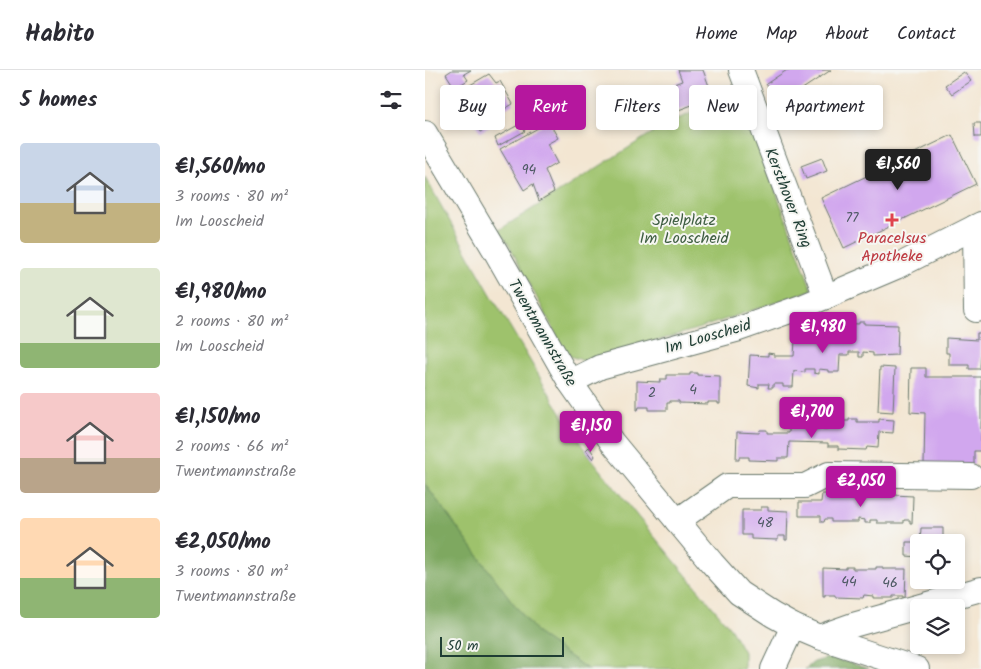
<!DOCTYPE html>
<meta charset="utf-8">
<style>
:root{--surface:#fff;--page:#f2f2f3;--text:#2b2b33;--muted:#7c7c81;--line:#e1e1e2;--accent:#b5179e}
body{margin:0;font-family:Kalam,sans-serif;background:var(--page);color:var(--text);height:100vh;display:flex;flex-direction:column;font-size:19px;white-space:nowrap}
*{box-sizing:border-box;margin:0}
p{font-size:16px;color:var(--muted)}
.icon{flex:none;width:28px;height:28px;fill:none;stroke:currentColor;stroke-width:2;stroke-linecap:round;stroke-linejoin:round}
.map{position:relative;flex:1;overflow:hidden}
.side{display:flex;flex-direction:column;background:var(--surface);width:425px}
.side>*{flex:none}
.hud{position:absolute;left:15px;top:15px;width:465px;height:45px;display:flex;gap:10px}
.controls{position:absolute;left:485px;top:464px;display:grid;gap:10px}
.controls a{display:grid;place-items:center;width:55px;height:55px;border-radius:5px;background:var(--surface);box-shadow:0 2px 8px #0003;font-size:25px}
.scale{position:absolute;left:15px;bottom:12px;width:124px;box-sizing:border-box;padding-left:5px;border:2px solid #1f3d34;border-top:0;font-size:14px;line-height:18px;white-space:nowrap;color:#1f3d34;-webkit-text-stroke:4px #f6f6f2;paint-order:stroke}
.price{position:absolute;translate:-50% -42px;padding:0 11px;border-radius:5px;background:var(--accent);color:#fff;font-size:16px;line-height:32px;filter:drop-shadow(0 1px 2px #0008)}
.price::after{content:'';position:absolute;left:50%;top:30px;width:15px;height:11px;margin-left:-8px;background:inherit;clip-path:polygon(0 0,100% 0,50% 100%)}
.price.on{background:#222;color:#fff}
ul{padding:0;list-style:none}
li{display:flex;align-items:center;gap:15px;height:125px;padding:0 20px}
li span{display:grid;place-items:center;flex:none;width:140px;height:100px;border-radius:5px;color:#555}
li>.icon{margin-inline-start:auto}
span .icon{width:60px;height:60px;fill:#fffc;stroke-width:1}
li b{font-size:21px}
h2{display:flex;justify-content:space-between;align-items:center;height:60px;padding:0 20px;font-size:21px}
.tag{padding:0 18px;border-radius:5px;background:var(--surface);box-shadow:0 2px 8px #0003;font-size:18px;line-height:45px}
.tag.on{background:var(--accent);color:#fff}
header{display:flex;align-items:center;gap:30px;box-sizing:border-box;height:70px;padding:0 25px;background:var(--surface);border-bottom:1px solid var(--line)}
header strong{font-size:24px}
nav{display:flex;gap:28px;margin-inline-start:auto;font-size:18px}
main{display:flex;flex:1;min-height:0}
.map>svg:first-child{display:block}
.green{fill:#9ec26c;stroke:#5e8050}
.forest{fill:#7ea860;stroke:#4e724a}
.building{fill:#d1a7ee}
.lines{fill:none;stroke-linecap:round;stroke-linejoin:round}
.minor-casing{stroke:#69786b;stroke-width:26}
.minor{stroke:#fff;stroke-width:24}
.health-dot{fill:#e0444e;stroke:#f6f6f2;stroke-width:2}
.labels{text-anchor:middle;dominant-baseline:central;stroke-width:4;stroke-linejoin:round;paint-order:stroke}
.number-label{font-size:14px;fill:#4c5862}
.street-label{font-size:16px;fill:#1f3d34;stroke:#f6f6f2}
.park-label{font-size:16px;fill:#3f5e42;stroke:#f6f6f2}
.health-label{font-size:16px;fill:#be3a42;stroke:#f6f6f2}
</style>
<header>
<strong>Habito</strong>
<nav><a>Home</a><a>Map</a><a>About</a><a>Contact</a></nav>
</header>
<main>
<section class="side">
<h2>5 homes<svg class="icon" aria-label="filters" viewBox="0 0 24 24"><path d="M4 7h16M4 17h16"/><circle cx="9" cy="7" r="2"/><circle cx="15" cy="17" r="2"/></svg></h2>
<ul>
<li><span style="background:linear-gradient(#c9d6e8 60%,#c2b280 0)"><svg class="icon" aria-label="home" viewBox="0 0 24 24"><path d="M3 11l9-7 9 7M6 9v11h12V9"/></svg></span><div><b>€1,560/mo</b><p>3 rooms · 80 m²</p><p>Im Looscheid</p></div></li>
<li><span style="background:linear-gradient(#dfe7d0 75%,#8fb573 0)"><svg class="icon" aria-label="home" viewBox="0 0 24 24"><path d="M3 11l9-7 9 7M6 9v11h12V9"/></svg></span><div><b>€1,980/mo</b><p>2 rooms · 80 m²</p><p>Im Looscheid</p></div></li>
<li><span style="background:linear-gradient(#f6c9c9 65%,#b9a48a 0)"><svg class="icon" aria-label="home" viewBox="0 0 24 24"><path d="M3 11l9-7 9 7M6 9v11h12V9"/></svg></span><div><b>€1,150/mo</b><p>2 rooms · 66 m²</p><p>Twentmannstraße</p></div></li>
<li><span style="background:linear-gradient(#ffd9b3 60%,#8fb573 0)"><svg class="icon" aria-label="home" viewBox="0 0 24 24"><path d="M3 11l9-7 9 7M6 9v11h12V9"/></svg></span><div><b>€2,050/mo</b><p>3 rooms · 80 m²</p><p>Twentmannstraße</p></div></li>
</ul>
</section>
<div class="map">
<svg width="556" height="599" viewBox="0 0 556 599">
<rect width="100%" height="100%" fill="#f6f6f2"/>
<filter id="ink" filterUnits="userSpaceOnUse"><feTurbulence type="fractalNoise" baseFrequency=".02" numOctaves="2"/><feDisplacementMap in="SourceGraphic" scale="10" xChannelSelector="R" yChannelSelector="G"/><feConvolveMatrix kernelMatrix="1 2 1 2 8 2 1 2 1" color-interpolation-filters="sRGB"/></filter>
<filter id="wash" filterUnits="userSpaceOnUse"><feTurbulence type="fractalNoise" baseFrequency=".0096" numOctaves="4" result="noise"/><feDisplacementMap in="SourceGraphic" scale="20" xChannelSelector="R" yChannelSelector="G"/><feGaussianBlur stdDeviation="1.12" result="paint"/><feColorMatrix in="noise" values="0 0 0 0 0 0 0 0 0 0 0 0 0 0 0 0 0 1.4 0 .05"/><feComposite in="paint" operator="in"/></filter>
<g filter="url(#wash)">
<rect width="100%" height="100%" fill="#f3e6d2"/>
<g class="green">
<path d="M314 20 387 220 275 258 162 292 142 285 83 173 74 160 241 54 289 34Z"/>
<path d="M0 107 65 223 136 343 167 389 213 447 306 559 319 582V599H162L114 565 85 529 0 414Z"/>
</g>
<g class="forest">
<path d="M0 414 85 529 114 565 162 599H0Z"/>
<path d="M403 588 422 592 444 599H380L389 592Z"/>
</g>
<g id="blocks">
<g class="building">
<path d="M27 0H46L39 4 43 10 30 18 21 4Z"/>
<path d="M253 0H278L287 24 266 32 267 35 251 41 246 25 249 24 246 15 257 11Z"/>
<path d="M362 0H406L355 34 341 14Z"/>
<path d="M539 2 546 11 527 24 520 15Z"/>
<path d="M64 4 71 13 75 11 88 34 76 41 80 49 55 62 33 22Z"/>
<path d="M285 29 288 37 276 41 273 34Z"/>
<path d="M109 30 116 42 100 51 93 38Z"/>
<path d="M124 52 133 68 122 74 132 93 120 100 129 122 114 131 108 114 99 120 75 79Z"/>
<path d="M549 53H556V67H550Z"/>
<path d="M95 54 100 61 73 76 70 68Z"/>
<path d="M527 65 551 114 419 178 396 128Z"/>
<path d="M397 88 402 101 381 109 376 96Z"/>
<path d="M434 252H439V254L473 255 472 285 448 286V283L438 282V287H434V282H424V285H415L414 302H403V300L394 299V304L389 303V299H380V303L378 302 369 301 368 317H358V314H348V318H343L344 314H334V318L323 316 325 285 343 286V283L349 284V286H369L370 270H389V268H395V270L415 271 416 253 434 254Z"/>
<path d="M552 263H556L555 299H544V295H524V283H521V268L552 270Z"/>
<path d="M455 297 470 298 468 342 453 341Z"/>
<path d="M486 298H501V307H556V381H549V395L499 394 500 343 485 342Z"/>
<path d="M265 303H272V305L295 306V334H293V332H283V334L254 333V331H245V333H242V340H224V337H214L213 340H212V311L235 312V309H242V305H265Z"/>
<path d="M424 349H432V352H454V349L469 350 468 363 454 362 453 378 442 377 441 380 413 379V376H403V373L364 372 363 388H353V391L324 390V387H314V390H311L312 362 334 363 335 360H342V363H364V358L403 359V351H424Z"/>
<path d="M164 377 170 386 168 389 161 380Z"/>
<path d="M416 421H424V424L462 425V422H469V425L488 426 487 453H485V450H479V453H452V450H445V453H440V450L433 449V452H406V449H400L399 452H396V446H374V432H396L397 424H416Z"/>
<path d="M336 437H343V440L363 441 362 470H360V466H353V470L326 469V465H317V440H336Z"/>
<path d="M496 458H518V472H495Z"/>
<path d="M481 472H494V487L481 486Z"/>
<path d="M421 497H428V499H451V497H458V499H481L480 529H478V526H468V528H448V526L439 525 438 528 410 527V525H400V527H398V498L421 499Z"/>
</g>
</g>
</g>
<g filter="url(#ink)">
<use href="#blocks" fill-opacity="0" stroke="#69786b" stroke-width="1"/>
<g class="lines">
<g class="minor-casing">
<g id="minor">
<path d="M316 0 401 227"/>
<path d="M0 63 71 182 145 312 187 372 287 493 314 523 348 545 368 556 394 567 492 599"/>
<path d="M550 157 551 240"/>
<path d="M145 312 175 297 311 260 379 236 471 197 556 154"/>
<path d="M252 451 302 416H380L404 404 546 406"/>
<path d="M394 567 428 555 556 519"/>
<path d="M348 599 368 556"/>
</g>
</g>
<use href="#minor" class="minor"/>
</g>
</g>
<path class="health-dot" d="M464.5 142.5h5v5h5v5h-5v5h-5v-5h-5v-5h5z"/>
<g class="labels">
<g class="number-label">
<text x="104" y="100">94</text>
<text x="427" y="148">77</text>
<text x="268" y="320">4</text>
<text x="227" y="323">2</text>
<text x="340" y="453">48</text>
<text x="424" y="512">44</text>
<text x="465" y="513">46</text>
</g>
<g class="street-label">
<text transform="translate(363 128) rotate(69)">Kersthover Ring</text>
<text transform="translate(117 263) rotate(60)">Twentmannstraße</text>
<text transform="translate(283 267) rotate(-16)">Im Looscheid</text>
</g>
<g class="park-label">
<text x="259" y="150">Spielplatz<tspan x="259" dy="18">Im Looscheid</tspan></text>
</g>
<g class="health-label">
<text x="467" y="168">Paracelsus<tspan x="467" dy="18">Apotheke</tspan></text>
</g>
</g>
</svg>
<div class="controls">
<a><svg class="icon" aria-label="locate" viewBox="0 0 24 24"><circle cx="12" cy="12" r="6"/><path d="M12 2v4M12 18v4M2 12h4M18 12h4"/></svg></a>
<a><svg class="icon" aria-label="layers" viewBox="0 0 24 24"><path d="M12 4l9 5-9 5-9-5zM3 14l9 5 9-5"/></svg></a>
</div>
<div class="scale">50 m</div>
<b class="price on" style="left:473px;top:121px">€1,560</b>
<b class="price" style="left:398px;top:284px">€1,980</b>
<b class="price" style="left:387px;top:369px">€1,700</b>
<b class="price" style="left:166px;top:383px">€1,150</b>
<b class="price" style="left:436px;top:438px">€2,050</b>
<div class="hud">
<a class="tag">Buy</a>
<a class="tag on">Rent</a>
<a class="tag">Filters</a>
<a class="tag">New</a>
<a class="tag">Apartment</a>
</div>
</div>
</main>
